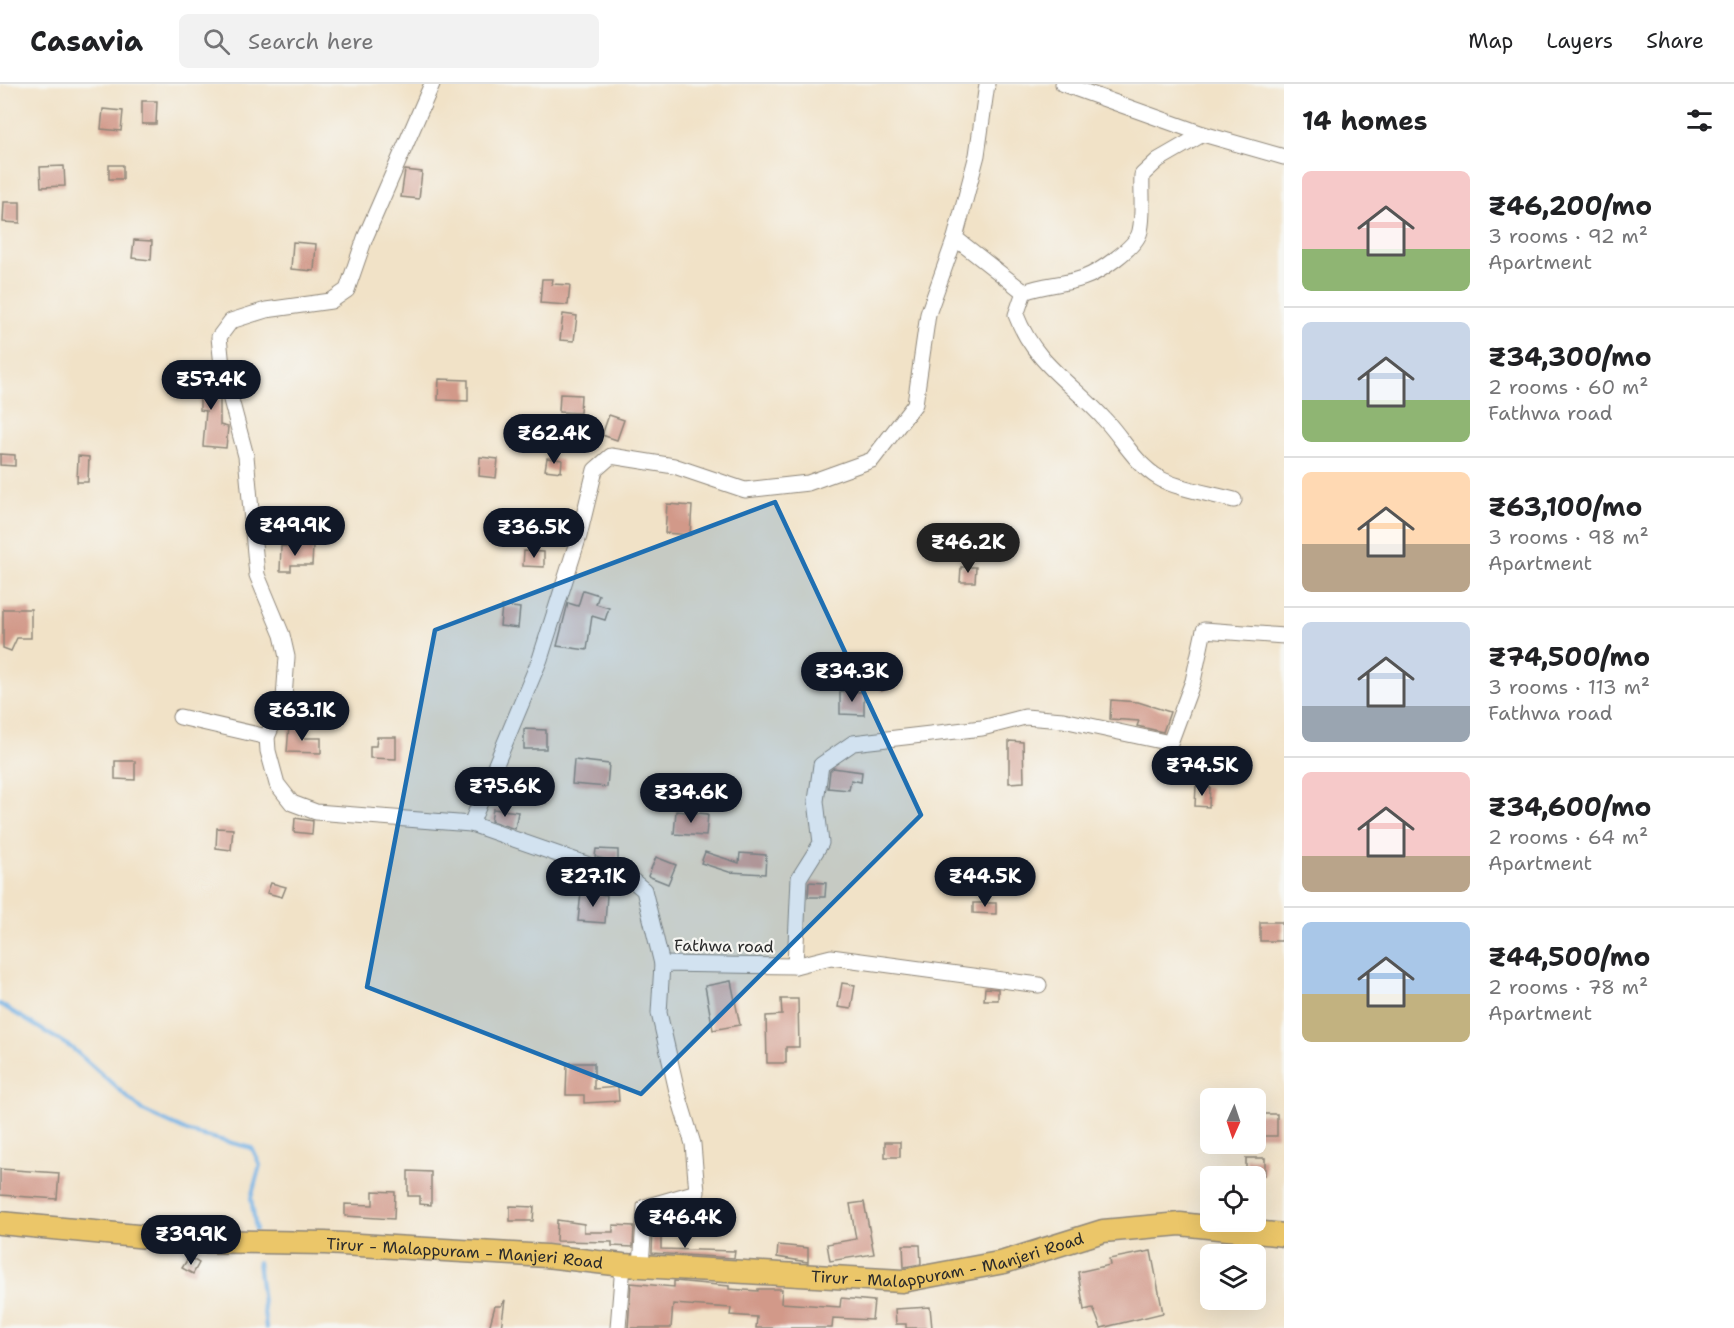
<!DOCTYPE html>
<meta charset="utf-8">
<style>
:root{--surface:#fff;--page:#f2f2f2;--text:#202124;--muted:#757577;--line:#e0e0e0;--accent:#111827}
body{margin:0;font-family:"Shantell Sans",sans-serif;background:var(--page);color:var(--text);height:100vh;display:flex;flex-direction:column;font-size:22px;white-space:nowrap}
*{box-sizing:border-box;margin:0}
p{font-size:20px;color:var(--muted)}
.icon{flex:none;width:33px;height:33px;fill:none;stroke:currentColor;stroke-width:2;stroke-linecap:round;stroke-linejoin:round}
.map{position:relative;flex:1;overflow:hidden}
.details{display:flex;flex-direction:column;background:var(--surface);width:450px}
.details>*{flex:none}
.needle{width:39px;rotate:183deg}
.tools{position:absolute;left:1200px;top:1004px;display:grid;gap:12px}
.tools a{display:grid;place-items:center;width:66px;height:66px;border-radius:9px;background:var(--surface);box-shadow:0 6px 24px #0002;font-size:30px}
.price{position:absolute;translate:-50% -51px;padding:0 14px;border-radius:21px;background:var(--accent);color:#fff;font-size:20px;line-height:39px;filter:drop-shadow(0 2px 3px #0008)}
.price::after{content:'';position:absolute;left:50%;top:36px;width:18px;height:14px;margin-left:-9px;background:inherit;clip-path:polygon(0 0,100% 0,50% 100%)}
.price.current{background:#222;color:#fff}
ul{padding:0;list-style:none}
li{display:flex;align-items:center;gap:18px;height:150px;padding:0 18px}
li+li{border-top:2px solid var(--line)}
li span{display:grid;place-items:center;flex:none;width:168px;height:120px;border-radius:9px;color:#555}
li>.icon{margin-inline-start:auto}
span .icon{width:72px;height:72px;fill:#fffc;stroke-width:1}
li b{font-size:26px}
h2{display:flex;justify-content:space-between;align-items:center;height:72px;padding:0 18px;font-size:26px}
header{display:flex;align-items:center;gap:36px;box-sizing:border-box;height:84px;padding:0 30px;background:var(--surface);border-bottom:2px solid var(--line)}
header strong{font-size:28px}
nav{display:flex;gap:33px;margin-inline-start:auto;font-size:21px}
.search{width:420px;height:54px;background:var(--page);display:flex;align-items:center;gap:15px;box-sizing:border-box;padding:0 21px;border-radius:9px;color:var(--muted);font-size:22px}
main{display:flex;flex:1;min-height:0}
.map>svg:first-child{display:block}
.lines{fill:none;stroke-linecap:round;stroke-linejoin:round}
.stream{stroke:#71b0e4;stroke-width:4}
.building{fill:#d29989}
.minor-casing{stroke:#8e8679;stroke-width:17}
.primary-casing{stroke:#8e8679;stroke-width:25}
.minor{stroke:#fff;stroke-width:15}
.primary{stroke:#ebc669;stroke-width:22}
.marked{fill:#1f6fb2;fill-opacity:0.2;stroke:#1f6fb2;stroke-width:4.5;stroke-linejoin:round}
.labels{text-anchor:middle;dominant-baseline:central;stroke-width:4.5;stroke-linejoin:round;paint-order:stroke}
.street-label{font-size:16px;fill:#2b2b2b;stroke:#f6f6f2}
</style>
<header>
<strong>Casavia</strong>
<div class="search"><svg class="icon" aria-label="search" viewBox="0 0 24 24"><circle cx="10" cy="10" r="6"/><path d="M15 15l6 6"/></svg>Search here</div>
<nav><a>Map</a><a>Layers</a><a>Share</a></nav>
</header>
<main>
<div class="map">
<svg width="1284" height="1244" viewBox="0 0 1284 1244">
<rect width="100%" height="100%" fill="#f6f6f2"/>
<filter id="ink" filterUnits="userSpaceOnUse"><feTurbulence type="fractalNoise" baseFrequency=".0167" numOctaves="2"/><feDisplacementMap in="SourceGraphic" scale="12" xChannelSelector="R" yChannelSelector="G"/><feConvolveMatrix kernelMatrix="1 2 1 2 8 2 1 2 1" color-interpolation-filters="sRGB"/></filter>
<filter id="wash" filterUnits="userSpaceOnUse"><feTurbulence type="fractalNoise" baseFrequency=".008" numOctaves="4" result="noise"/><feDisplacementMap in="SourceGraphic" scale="24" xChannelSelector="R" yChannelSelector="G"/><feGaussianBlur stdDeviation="1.35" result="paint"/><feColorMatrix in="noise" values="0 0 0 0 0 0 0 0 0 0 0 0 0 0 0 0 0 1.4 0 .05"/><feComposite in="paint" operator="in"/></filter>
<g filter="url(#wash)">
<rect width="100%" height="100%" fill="#f1e2c7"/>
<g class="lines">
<g class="stream">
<path d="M0 920 72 964 143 1027 189 1048 252 1064 260 1081 251 1114 256 1146"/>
<path d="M258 1178 266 1244"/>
</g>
</g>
<g id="blocks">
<g class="building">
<path d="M142 17H157L156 40H142Z"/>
<path d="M103 25 123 27 121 47 101 45Z"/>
<rect x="109" y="81" width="14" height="14"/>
<path d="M64 82 65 102 41 103 40 83Z"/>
<path d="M405 86 422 88 419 115 401 113Z"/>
<path d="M4 118H20V139L3 138Z"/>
<path d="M134 156 152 157 151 176 132 174Z"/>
<path d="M293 158 316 160 314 187 291 185Z"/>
<path d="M542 195H553L552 200 570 201 568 221 540 219Z"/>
<path d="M563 230 577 232 574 257 560 256Z"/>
<path d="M212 285 216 308 220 313V341L228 343 226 364 203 362 206 327 200 326V311L195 288Z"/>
<path d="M439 295 468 296V317L438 316Z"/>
<path d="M560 310 581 311 580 329 559 328Z"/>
<path d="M609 331 624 336 617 356 602 351Z"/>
<path d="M0 370 15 371V382L0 381Z"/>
<path d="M78 372 89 373 88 398H77Z"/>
<path d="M480 373 498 375 496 394 479 392Z"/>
<path d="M547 374 562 376 561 388 545 386Z"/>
<path d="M667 420 692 422 690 451 665 449Z"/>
<path d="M290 428H302V441H291Z"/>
<path d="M281 462 313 463 312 481H291V487H280Z"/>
<path d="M524 467 544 468V483L523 482Z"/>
<path d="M961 483H976L975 498H960Z"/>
<path d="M583 506 599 511 596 520 609 524 605 536 592 532 587 566 557 562 568 519 578 522Z"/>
<path d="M502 522 520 524 518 544 500 542Z"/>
<path d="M3 525H31V554H17L11 567 3 564Z"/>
<path d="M889 589 893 603 881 607 876 593Z"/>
<path d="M840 607 864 608V631L840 630Z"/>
<path d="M1111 616 1138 618 1170 628 1163 648 1137 642 1139 637 1110 635Z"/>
<path d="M289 642 302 643 301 654H321V669L287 668Z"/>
<path d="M524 645 546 646V665H524Z"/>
<path d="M377 653H396V675L370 674V662H376Z"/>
<path d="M1009 657 1023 658 1024 698 1009 699Z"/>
<path d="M574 676 609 680 607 703 572 700Z"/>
<path d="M115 677H135V696L115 695Z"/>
<path d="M833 684 862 688 861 698 851 696 849 706 828 704 830 687Z"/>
<path d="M523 692 548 694 546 719 521 717Z"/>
<path d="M1196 702 1210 703 1209 723 1195 722Z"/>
<path d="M493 725 518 728 515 745 491 737Z"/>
<path d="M676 727 708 730 706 752 674 750Z"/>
<path d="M295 734 313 737 312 750 294 748Z"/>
<path d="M217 744 233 745 231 766 216 764Z"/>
<path d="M596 765 618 766V778L595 773Z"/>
<path d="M705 768 739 779 740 769 766 771 765 790 729 788 701 779Z"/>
<path d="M656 773 676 781 668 800 648 792Z"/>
<path d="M809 798 826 799 825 813H808Z"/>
<path d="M271 799 286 803 282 813 267 809Z"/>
<path d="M581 808 607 811 605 839 578 837Z"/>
<path d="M973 819H996V830L973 829Z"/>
<rect x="1260" y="838" width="22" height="19"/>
<path d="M731 897 740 941 713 946 705 902Z"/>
<path d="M842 899 855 901 851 925 838 923Z"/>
<path d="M985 904 998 905V916H984Z"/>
<path d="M781 915H798L799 963H786V979H767L766 932 782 931Z"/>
<path d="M567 979H594V1005L618 1003 619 1017 584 1019V1011H566Z"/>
<rect x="1256" y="1030" width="21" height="22"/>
<rect x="885" y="1058" width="15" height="15"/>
<rect x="1246" y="1074" width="19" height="17"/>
<path d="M0 1085 59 1089 57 1115 0 1111Z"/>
<path d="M408 1087 431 1088V1121L420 1120V1112H408Z"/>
<path d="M373 1107 395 1108 394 1135 345 1132V1120L373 1121Z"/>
<path d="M864 1118 874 1170 830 1177 827 1160 856 1155 850 1120Z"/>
<path d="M510 1122 534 1123 533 1137H510Z"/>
<path d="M673 1125 672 1143 655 1142 656 1130Z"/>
<path d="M557 1136 584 1140V1148H613V1141L634 1142 633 1163 612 1162V1158L556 1157Z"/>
<path d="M653 1142 661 1143V1165L735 1167 734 1174 652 1169Z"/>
<path d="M778 1161 808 1164V1178L777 1173Z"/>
<path d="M903 1161H920L921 1180 904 1183Z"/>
<path d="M1151 1167 1163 1229 1101 1244 1093 1224 1084 1226 1078 1188 1110 1181 1109 1175Z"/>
<path d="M189 1173 199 1179 193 1190 182 1184Z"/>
<path d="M674 1197 729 1202V1205L758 1207V1205H782L781 1219 840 1223 841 1214 874 1217 872 1236 833 1234 832 1244H756L757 1233 730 1231 731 1224 673 1220 671 1244H628L631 1199 674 1203Z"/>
<path d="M505 1216 501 1244H489L495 1222H501Z"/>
<path d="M930 1223 932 1244H906V1240H896L895 1225Z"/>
</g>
</g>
</g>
<g filter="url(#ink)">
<use href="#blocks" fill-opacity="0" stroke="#8e8679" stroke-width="1.5"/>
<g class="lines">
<g class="minor-casing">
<g id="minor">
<path d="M432 0 365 154 347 206 331 217 266 226 231 237 219 253 222 282 246 372 257 491 282 551 287 573 284 614 267 653 268 667 277 700 292 719 316 728 471 740 632 796 644 806 662 880"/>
<path d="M987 0 977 71 955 154 1024 208"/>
<path d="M1063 0 1203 50 1284 73"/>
<path d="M1203 50 1158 76 1142 91C1141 109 1144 130 1140 147 1137 163 1098 189 1083 194 1063 201 1044 200 1024 208L1016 231C1036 282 1073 299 1107 338 1124 357 1136 380 1159 394 1177 405 1213 410 1234 416"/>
<path d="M180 633 267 653"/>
<path d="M471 740 540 575 579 452 595 386 611 372 674 382 745 406 808 399 872 376 915 320 928 230 955 154"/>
<path d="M795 882 831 873 1039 901"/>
<path d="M641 1182 645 1123 697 1108 693 1060 677 1007 659 929 662 880 795 882 799 794 821 759 816 717 821 681 853 659 982 644 1025 633 1063 636 1170 659 1193 597 1204 546 1284 552"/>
<path d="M618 1244 623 1181"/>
</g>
</g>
<g class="primary-casing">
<g id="primary">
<path id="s1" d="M0 1139 190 1157 325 1159 546 1172 623 1181 902 1197 1004 1178 1103 1147 1180 1140 1284 1151"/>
</g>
</g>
<use href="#minor" class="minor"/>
<use href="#primary" class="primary"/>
</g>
</g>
<path class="marked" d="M775 418 921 731 641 1010 367 903 435 546Z"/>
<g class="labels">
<g class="street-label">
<text transform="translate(724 862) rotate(1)">Fathwa road</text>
<text stroke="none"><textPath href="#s1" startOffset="466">Tirur - Malappuram - Manjeri Road</textPath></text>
<text stroke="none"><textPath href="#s1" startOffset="952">Tirur - Malappuram - Manjeri Road</textPath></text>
</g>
</g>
</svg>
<div class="tools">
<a><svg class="needle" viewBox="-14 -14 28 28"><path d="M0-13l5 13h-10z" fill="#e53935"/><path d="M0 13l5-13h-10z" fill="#757577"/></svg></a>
<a><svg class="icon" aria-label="locate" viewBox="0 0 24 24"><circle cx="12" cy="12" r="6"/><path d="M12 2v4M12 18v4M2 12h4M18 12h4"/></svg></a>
<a><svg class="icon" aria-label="layers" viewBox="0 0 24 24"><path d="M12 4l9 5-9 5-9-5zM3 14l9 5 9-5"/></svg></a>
</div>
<b class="price" style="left:211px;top:327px">₹57.4K</b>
<b class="price" style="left:554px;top:381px">₹62.4K</b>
<b class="price" style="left:295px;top:473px">₹49.9K</b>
<b class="price" style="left:534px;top:475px">₹36.5K</b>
<b class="price current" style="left:968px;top:490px">₹46.2K</b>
<b class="price" style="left:852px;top:619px">₹34.3K</b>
<b class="price" style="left:302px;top:658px">₹63.1K</b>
<b class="price" style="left:1202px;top:713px">₹74.5K</b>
<b class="price" style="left:505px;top:734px">₹75.6K</b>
<b class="price" style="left:691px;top:740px">₹34.6K</b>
<b class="price" style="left:593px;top:824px">₹27.1K</b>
<b class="price" style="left:985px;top:824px">₹44.5K</b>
<b class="price" style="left:685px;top:1165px">₹46.4K</b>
<b class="price" style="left:191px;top:1182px">₹39.9K</b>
</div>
<section class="details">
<h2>14 homes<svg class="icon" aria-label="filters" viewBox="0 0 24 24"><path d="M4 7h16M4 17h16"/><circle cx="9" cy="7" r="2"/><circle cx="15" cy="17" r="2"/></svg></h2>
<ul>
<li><span style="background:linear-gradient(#f6c9c9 65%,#8fb573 0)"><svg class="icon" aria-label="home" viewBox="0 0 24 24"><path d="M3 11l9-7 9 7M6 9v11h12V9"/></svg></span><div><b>₹46,200/mo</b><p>3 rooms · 92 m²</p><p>Apartment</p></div></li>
<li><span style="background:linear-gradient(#c9d6e8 65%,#8fb573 0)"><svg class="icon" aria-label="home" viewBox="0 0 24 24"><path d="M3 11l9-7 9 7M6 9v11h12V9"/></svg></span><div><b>₹34,300/mo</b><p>2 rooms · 60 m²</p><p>Fathwa road</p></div></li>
<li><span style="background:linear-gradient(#ffd9b3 60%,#b9a48a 0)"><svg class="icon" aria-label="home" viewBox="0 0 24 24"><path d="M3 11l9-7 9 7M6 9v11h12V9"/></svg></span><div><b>₹63,100/mo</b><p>3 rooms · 98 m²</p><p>Apartment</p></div></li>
<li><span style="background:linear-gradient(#c9d6e8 70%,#9aa5b1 0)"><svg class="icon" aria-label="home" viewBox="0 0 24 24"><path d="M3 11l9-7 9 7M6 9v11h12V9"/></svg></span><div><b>₹74,500/mo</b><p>3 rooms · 113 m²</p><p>Fathwa road</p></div></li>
<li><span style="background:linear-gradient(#f6c9c9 70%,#b9a48a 0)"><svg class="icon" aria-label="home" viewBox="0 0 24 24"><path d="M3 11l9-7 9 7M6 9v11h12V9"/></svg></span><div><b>₹34,600/mo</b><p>2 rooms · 64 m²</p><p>Apartment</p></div></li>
<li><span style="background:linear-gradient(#a9c7e8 60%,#c2b280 0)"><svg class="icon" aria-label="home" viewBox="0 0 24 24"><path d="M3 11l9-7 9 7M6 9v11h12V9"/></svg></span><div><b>₹44,500/mo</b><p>2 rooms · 78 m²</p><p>Apartment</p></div></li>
</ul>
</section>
</main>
